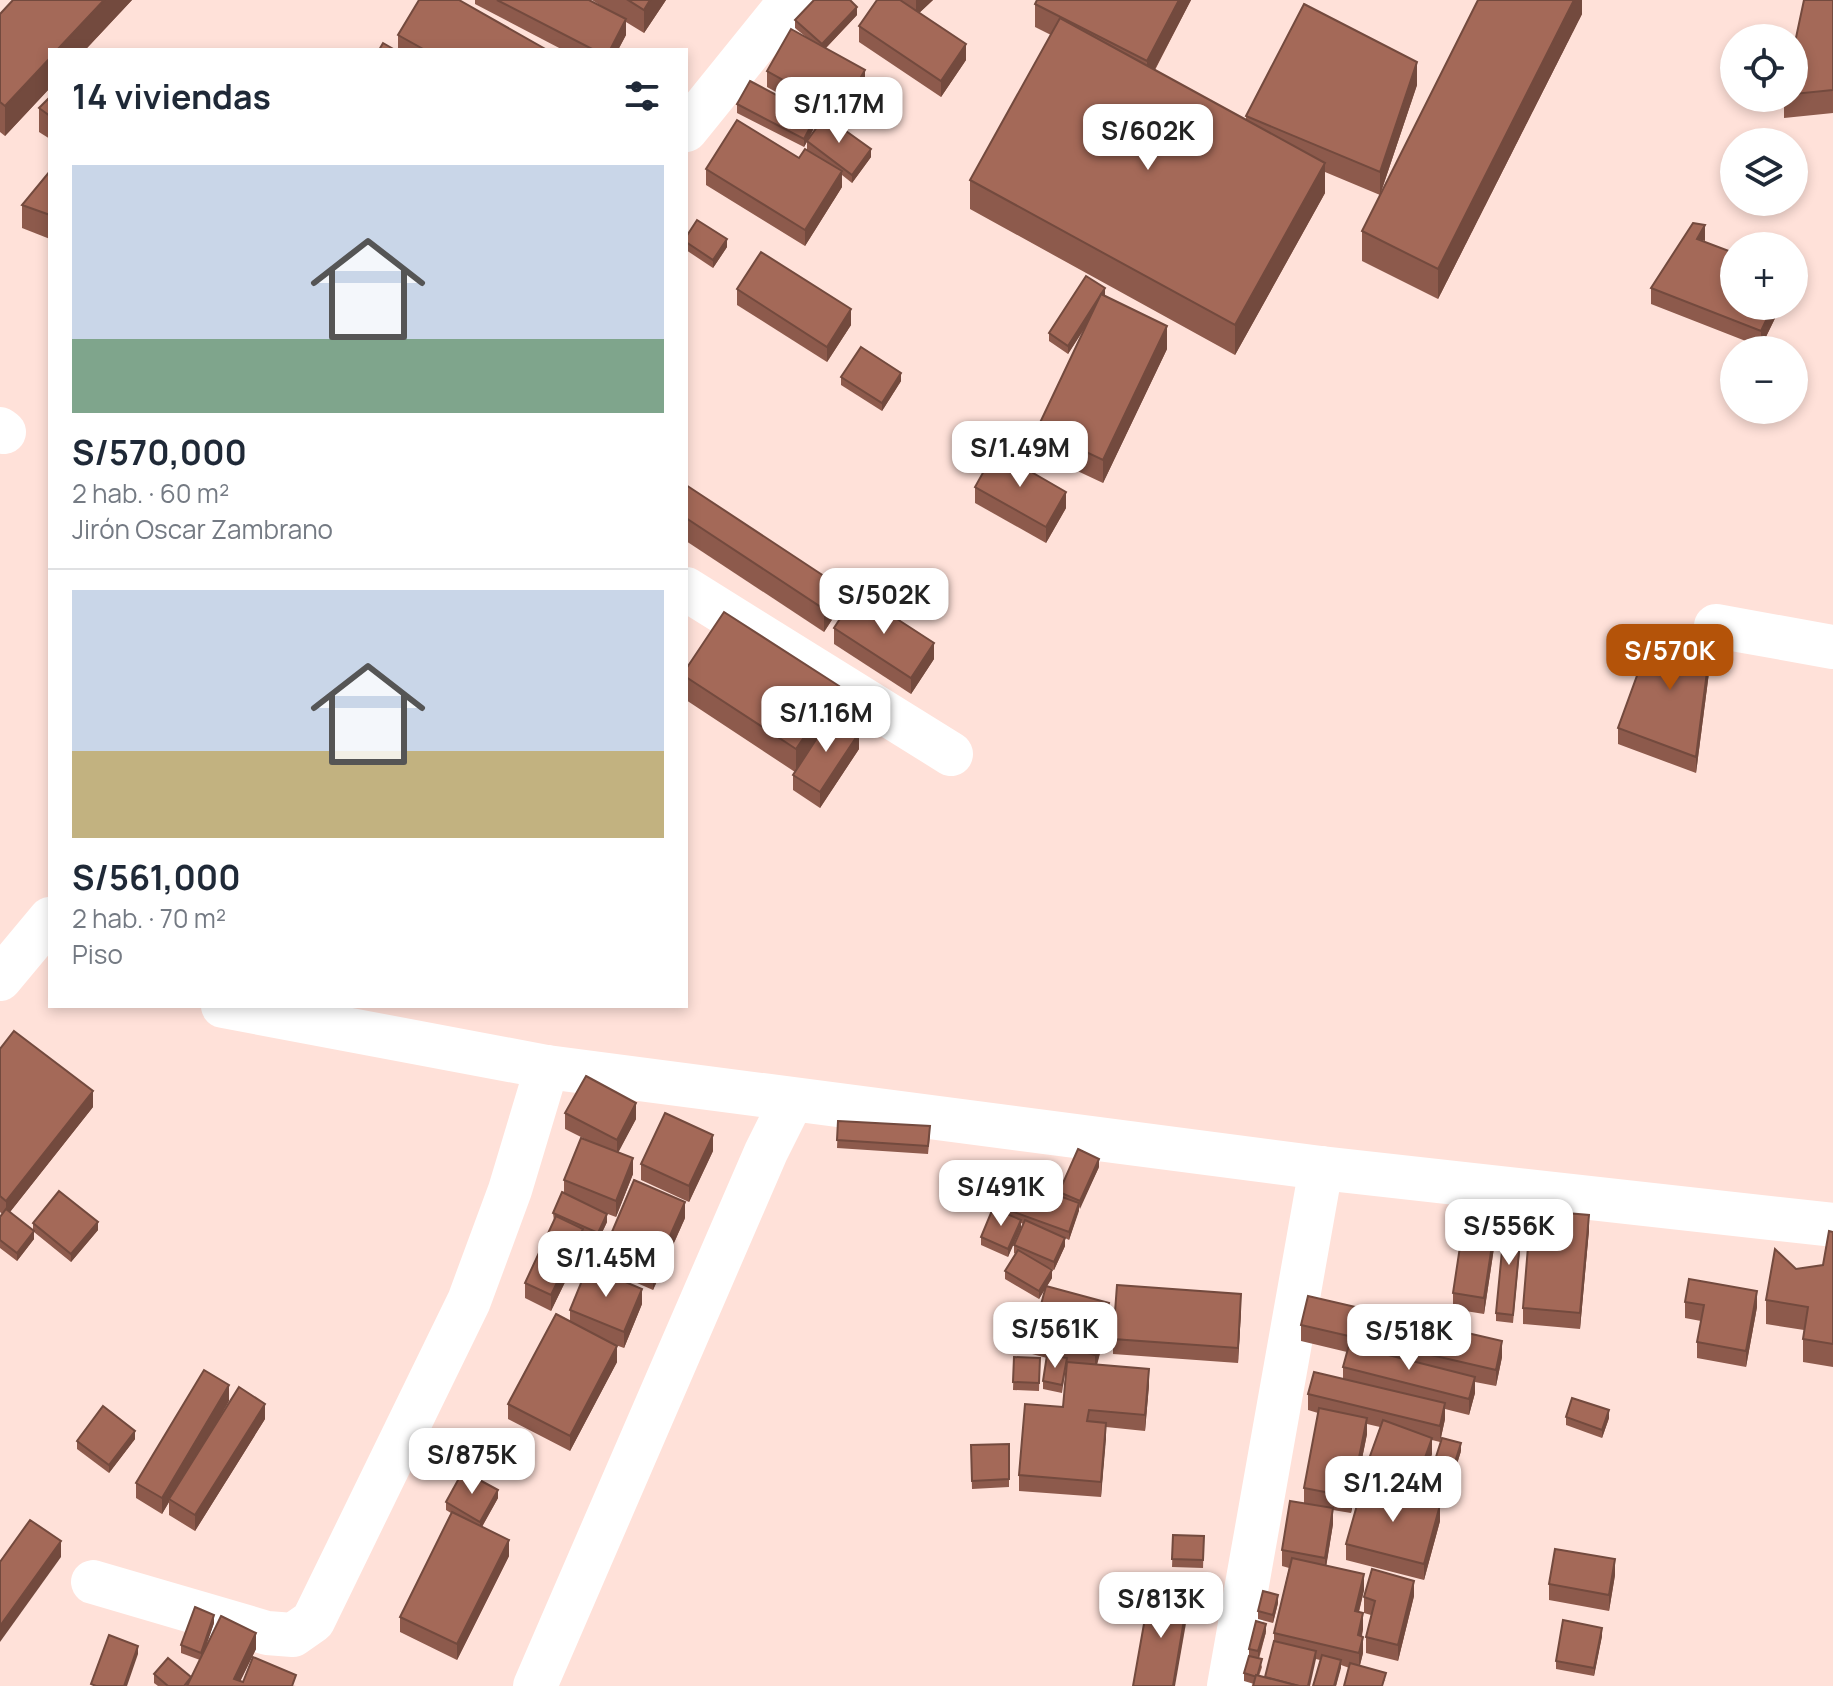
<!DOCTYPE html>
<html lang="es">
<meta charset="utf-8">
<style>
:root{--surface:#fff;--page:#f6f6f7;--text:#1f2937;--muted:#747a83;--line:#e0e1e3;--accent:#b45309}
body{margin:0;font-family:Manrope,sans-serif;background:var(--page);color:var(--text);height:100vh;display:flex;flex-direction:column;font-size:30px;white-space:nowrap}
*{box-sizing:border-box;margin:0}
p{font-size:26px;color:var(--muted)}
.icon{flex:none;width:44px;height:44px;fill:none;stroke:currentColor;stroke-width:2;stroke-linecap:round;stroke-linejoin:round}
.map{position:relative;flex:1;overflow:hidden}
.details{position:absolute;left:48px;top:48px;width:640px;height:960px;display:flex;flex-direction:column;background:var(--surface);border-radius:0px;box-shadow:0 4px 12px #0003}
.details>*{flex:none}
.tools{position:absolute;left:1720px;top:24px;display:grid;gap:16px}
.tools a{display:grid;place-items:center;width:88px;height:88px;border-radius:50%;background:var(--surface);box-shadow:0 4px 12px #0003;font-size:40px}
.price{position:absolute;translate:-50% -68px;padding:0 18px;border-radius:16px;background:#fff;color:#222;font-size:26px;line-height:52px;filter:drop-shadow(0 2px 4px #0008)}
.price::after{content:'';position:absolute;left:50%;top:48px;width:24px;height:18px;margin-left:-12px;background:inherit;clip-path:polygon(0 0,100% 0,50% 100%)}
.price.selected{background:var(--accent);color:#fff}
ul{padding:0;list-style:none}
li{display:grid;align-content:center;gap:16px;height:424px;padding:0 24px}
li+li{border-top:2px solid var(--line)}
li span{display:grid;place-items:center;height:248px;border-radius:0px;color:#555}
li>.icon{margin-inline-start:auto}
span .icon{width:144px;height:144px;fill:#fffc;stroke-width:1}
li b{font-size:34px}
h2{display:flex;justify-content:space-between;align-items:center;height:96px;padding:0 24px;font-size:34px}
.map>svg:first-child{display:block}
.lines{fill:none;stroke-linecap:round;stroke-linejoin:round}
.street{stroke:#fff;stroke-width:44}
.wall{fill:#8d5a4c}
.shaded-wall{fill:#734a3e}
.building{fill:#a46958;stroke:#734a3e;stroke-width:2}
</style>
<div class="map">
<svg width="1833" height="1686" viewBox="0 0 1833 1686">
<rect width="100%" height="100%" fill="#ffe1d9"/>
<g class="lines">
<g class="street">
<path d="M686 130 791 0"/>
<path d="M0 429 4 432"/>
<path d="M686 589 951 754"/>
<path d="M1716 626 1833 647"/>
<path d="M0 979 50 919"/>
<path d="M223 1006 547 1067 1321 1168 1833 1225"/>
<path d="M93 1582 267 1633 293 1635 313 1621 469 1301 510 1190 547 1067"/>
<path d="M535 1686 766 1152 792 1100"/>
<path d="M1229 1686 1321 1168"/>
</g>
</g>
<g class="wall">
<path d="M13 0H132L5 136 0 132V14Z"/>
<path d="M475 0H589L606 9 592 0H666L644 33 626 22V35L618 50H563L475 4Z"/>
<path d="M900 0H933L919 13 966 60 941 97 859 42V26Z"/>
<path d="M1191 0 1155 70 1246 120V116L1417 85 1380 195 1325 172V193L1235 355 970 209V180L1051 35 1035 27V4Z"/>
<path d="M1582 0V14L1438 299 1362 261V231Z"/>
<path d="M1833 0V113L1784 118V98H1794V47Z"/>
<path d="M857 15 826 48 865 86 841 128 871 157 852 183 842 175V187L805 246 706 185V169L799 158 807 149V142L804 147 737 113V104L816 124 808 140 823 118 767 87V71L806 37 795 28V20Z"/>
<path d="M398 35 547 50H398Z"/>
<path d="M50 97V139L39 132V108Z"/>
<path d="M50 171V239L22 228V205Z"/>
<path d="M686 237 727 247 713 268 686 250Z"/>
<path d="M1704 241 1734 306H1781L1761 347 1651 304V288Z"/>
<path d="M737 289 851 325 827 362 737 305Z"/>
<path d="M1105 296 1167 349 1103 483 1037 452V429L1086 326 1068 354 1049 341V333Z"/>
<path d="M841 377 901 381 882 411 841 385Z"/>
<path d="M686 485 839 609 824 632 686 541Z"/>
<path d="M975 487 1066 508 1046 543 975 503Z"/>
<path d="M834 628 934 659 911 694 834 644Z"/>
<path d="M1711 657 1696 773 1618 744V728Z"/>
<path d="M686 669 839 710 834 716 859 749 820 808 793 790V775L795 772 686 700Z"/>
<path d="M0 1049 93 1107 10 1212 33 1230V1223L98 1230 71 1262 34 1232V1239L17 1261 0 1248V1217L2 1214 0 1212Z"/>
<path d="M565 1113 636 1119 618 1152 633 1174 616 1217 605 1213 607 1222 598 1241 583 1235V1245L551 1311 525 1298V1283L554 1221 553 1213 564 1193V1180L585 1139 565 1129Z"/>
<path d="M838 1121 930 1134 928 1154 837 1148Z"/>
<path d="M713 1151 689 1202 641 1180V1164Z"/>
<path d="M1099 1167 1079 1209 1069 1240 1065 1238V1246L1054 1270 1045 1266 1052 1278 1047 1286 1109 1319 1097 1365 1149 1385 1145 1431 1106 1427 1101 1497 1019 1491V1475L1063 1407 1066 1366 1062 1393 1043 1389V1381L1047 1358 1032 1354V1338L1046 1287 1039 1299 1005 1279V1271L1015 1254 1014 1253V1245L1023 1224 1021 1223 1008 1257 981 1245V1237L992 1212 970 1204V1196H1059V1192Z"/>
<path d="M685 1218 653 1290 603 1268V1253Z"/>
<path d="M1497 1228 1484 1314 1453 1309V1293Z"/>
<path d="M1522 1228 1513 1323 1496 1321V1313Z"/>
<path d="M1589 1230 1580 1329 1523 1324V1308Z"/>
<path d="M1833 1232V1367L1803 1362V1339L1804 1330 1766 1324V1300L1796 1269 1823 1265Z"/>
<path d="M1685 1302 1757 1307 1746 1367 1697 1358V1342L1701 1321 1685 1318Z"/>
<path d="M642 1304 624 1348 610 1343 617 1362 570 1451 508 1419V1404L570 1321V1310Z"/>
<path d="M1241 1310 1238 1363 1113 1354V1339Z"/>
<path d="M1301 1325 1502 1357 1496 1386 1475 1382V1393L1469 1415 1445 1409V1419L1440 1442 1432 1440V1454L1416 1498 1440 1521 1424 1580 1346 1560V1544L1365 1484V1470L1380 1427 1367 1424V1434L1351 1513 1333 1510V1524L1326 1566 1364 1590 1359 1612 1363 1629 1362 1636 1363 1653 1360 1665 1386 1681 1341 1665 1336 1686H1313L1320 1660 1316 1659 1254 1684 1244 1681V1673L1249 1656V1649L1266 1632 1259 1659 1262 1667 1259 1676 1265 1677 1274 1641V1633L1289 1568 1282 1566V1550L1304 1503V1488L1318 1413 1308 1410V1394L1343 1379V1367L1347 1352 1301 1341Z"/>
<path d="M1014 1357 1040 1358 1039 1391 1013 1390Z"/>
<path d="M229 1401 210 1434 265 1419 195 1531 169 1515V1502L162 1514 136 1498V1483Z"/>
<path d="M1566 1417 1609 1418 1602 1438 1566 1425Z"/>
<path d="M135 1439 109 1473 77 1449V1441Z"/>
<path d="M1009 1444V1487L972 1489 971 1445Z"/>
<path d="M1461 1451 1447 1496 1428 1490V1482Z"/>
<path d="M498 1498 482 1527 509 1556 457 1660 400 1632V1617L451 1513 446 1510V1502Z"/>
<path d="M1173 1535 1204 1536 1203 1568 1172 1567Z"/>
<path d="M1615 1575 1609 1611 1549 1600V1584Z"/>
<path d="M1414 1596 1398 1661 1366 1653V1637L1371 1615 1364 1613V1597Z"/>
<path d="M1278 1603 1273 1623 1258 1619V1611Z"/>
<path d="M214 1623 204 1651 256 1649 240 1681 296 1686H158L154 1683V1674L191 1677 200 1660 181 1653V1645Z"/>
<path d="M1602 1636 1594 1676 1556 1669V1661Z"/>
</g>
<g class="shaded-wall">
<path d="M104 0H132L85 50H57Z"/>
<path d="M650 0H666L644 33V10Z"/>
<path d="M916 0H933L916 16Z"/>
<path d="M1179 0H1191L1147 84V61Z"/>
<path d="M1574 0H1582V14L1438 299V269Z"/>
<path d="M857 7V15L822 52V44Z"/>
<path d="M626 19V35L618 50H610Z"/>
<path d="M966 44V60L941 97V81Z"/>
<path d="M50 58V88L5 136V106Z"/>
<path d="M1417 62V85L1380 195V172Z"/>
<path d="M865 70V86L841 128V112Z"/>
<path d="M816 116V124L804 147V139Z"/>
<path d="M871 149V157L852 183V175Z"/>
<path d="M1325 163V193L1235 355V325Z"/>
<path d="M842 171V187L805 246V230Z"/>
<path d="M1705 225V241L1697 239Z"/>
<path d="M727 239V247L713 268V260Z"/>
<path d="M1105 288V296L1068 354V346Z"/>
<path d="M1773 306H1781L1761 347V331Z"/>
<path d="M851 309V325L827 362V347Z"/>
<path d="M1167 326V349L1103 483V460Z"/>
<path d="M901 373V381L882 411V403Z"/>
<path d="M1066 492V508L1046 543V527Z"/>
<path d="M839 586V609L824 632V609Z"/>
<path d="M1711 641V657L1696 773V757Z"/>
<path d="M934 643V659L911 694V678Z"/>
<path d="M839 686V710L796 773V749Z"/>
<path d="M859 733V749L820 808V792Z"/>
<path d="M93 1091V1107L6 1217V1201Z"/>
<path d="M636 1103V1119L617 1155V1140Z"/>
<path d="M713 1135V1151L689 1202V1186Z"/>
<path d="M633 1158V1174L616 1217V1201Z"/>
<path d="M1099 1159V1167L1080 1209V1201Z"/>
<path d="M685 1202V1218L653 1290V1274Z"/>
<path d="M1079 1203V1211L1069 1240V1232Z"/>
<path d="M1497 1212V1228L1484 1314V1298Z"/>
<path d="M607 1214V1222L598 1241V1233Z"/>
<path d="M1589 1215V1230L1580 1329V1313Z"/>
<path d="M1021 1220V1228L1008 1257V1249Z"/>
<path d="M98 1222V1230L71 1262V1254Z"/>
<path d="M583 1229V1245L551 1311V1295Z"/>
<path d="M34 1231V1239L17 1261V1253Z"/>
<path d="M1065 1238V1246L1054 1270V1262Z"/>
<path d="M1052 1270V1278L1039 1299V1291Z"/>
<path d="M642 1289V1304L624 1348V1332Z"/>
<path d="M1757 1291V1307L1746 1367V1351Z"/>
<path d="M1241 1294V1310L1238 1363V1348Z"/>
<path d="M1109 1303V1319L1095 1371V1355Z"/>
<path d="M1502 1341V1357L1496 1386V1370Z"/>
<path d="M617 1346V1362L570 1451V1436Z"/>
<path d="M1149 1369V1385L1145 1431V1415Z"/>
<path d="M1475 1377V1393L1469 1415V1399Z"/>
<path d="M229 1385V1401L170 1500 169 1499V1502L162 1514V1498Z"/>
<path d="M1445 1403V1419L1440 1442V1426Z"/>
<path d="M265 1404V1419L195 1531V1515Z"/>
<path d="M1609 1410V1418L1602 1438V1430Z"/>
<path d="M1367 1418V1434L1351 1513V1497Z"/>
<path d="M1106 1423V1439L1101 1497V1482Z"/>
<path d="M135 1431V1439L109 1473V1465Z"/>
<path d="M1432 1438V1454L1414 1503V1488Z"/>
<path d="M1461 1443V1451L1447 1496V1488Z"/>
<path d="M498 1490V1498L480 1530V1522Z"/>
<path d="M1440 1505V1521L1424 1580V1564Z"/>
<path d="M1333 1508V1524L1325 1574V1558Z"/>
<path d="M509 1540V1556L457 1660V1644Z"/>
<path d="M61 1541V1557L0 1642V1626Z"/>
<path d="M1615 1559V1575L1609 1611V1595Z"/>
<path d="M1364 1574V1590L1355 1627V1611Z"/>
<path d="M1414 1581V1596L1398 1661V1645Z"/>
<path d="M1278 1595V1603L1273 1623V1615Z"/>
<path d="M1188 1596V1612L1175 1686H1173Z"/>
<path d="M1363 1613V1629L1358 1651V1635Z"/>
<path d="M214 1615V1623L201 1661V1653Z"/>
<path d="M1266 1624V1632L1258 1659V1651Z"/>
<path d="M1602 1628V1636L1594 1676V1668Z"/>
<path d="M256 1633V1649L238 1686 234 1679Z"/>
<path d="M1363 1637V1653L1359 1669V1653Z"/>
<path d="M138 1646V1654L127 1686H124Z"/>
<path d="M1316 1651V1659L1310 1686H1308Z"/>
<path d="M1341 1660V1668L1336 1686H1334Z"/>
</g>
<g class="building">
<path d="M13 0H104L57 50H50V58L5 106 0 102V14Z"/>
<path d="M419 0H459L547 50H425L398 35Z"/>
<path d="M497 0H589L626 19 610 50H594Z"/>
<path d="M628 0H650L644 10Z"/>
<path d="M814 0H850L857 7 822 44 795 20Z"/>
<path d="M877 0H900L966 44 941 81 859 26Z"/>
<path d="M1037 0H1179L1147 61 1035 4Z"/>
<path d="M1478 0H1574L1438 269 1362 231Z"/>
<path d="M1804 0H1833V90L1794 94V47Z"/>
<path d="M1304 4 1417 62 1380 172 1246 116Z"/>
<path d="M1060 18 1325 163 1235 325 970 180Z"/>
<path d="M791 29 865 70 841 112 767 71Z"/>
<path d="M383 43 395 50H379Z"/>
<path d="M750 81 816 116 804 139 737 104Z"/>
<path d="M50 97V116L39 108Z"/>
<path d="M825 116 871 149 852 175 807 141Z"/>
<path d="M737 120 799 158 805 149 842 171 805 230 706 169Z"/>
<path d="M50 171V215L22 205Z"/>
<path d="M697 220 727 239 713 260 686 242V237Z"/>
<path d="M1693 223 1705 225 1697 239 1734 253V306H1773L1761 331 1651 288Z"/>
<path d="M761 252 851 309 827 347 737 289Z"/>
<path d="M1086 276 1105 288 1068 346 1049 333Z"/>
<path d="M1101 294 1167 326 1103 460 1037 429Z"/>
<path d="M861 347 901 373 882 403 841 377Z"/>
<path d="M995 451 1066 492 1046 527 975 487Z"/>
<path d="M686 485 839 586 824 609 686 518Z"/>
<path d="M857 593 934 643 911 678 834 628Z"/>
<path d="M724 612 839 686 796 749 686 677V669Z"/>
<path d="M1654 629 1711 641 1696 757 1618 728Z"/>
<path d="M832 715 859 733 820 792 793 775Z"/>
<path d="M14 1031 93 1091 6 1201 0 1196V1049Z"/>
<path d="M586 1076 636 1103 617 1140 565 1113Z"/>
<path d="M665 1113 713 1135 689 1186 641 1164Z"/>
<path d="M838 1121 930 1126 928 1146 837 1140Z"/>
<path d="M581 1138 633 1158 616 1201 564 1180Z"/>
<path d="M1078 1149 1099 1159 1080 1201 1059 1192Z"/>
<path d="M981 1168 1079 1203 1069 1232 970 1196Z"/>
<path d="M634 1180 685 1202 653 1274 603 1253Z"/>
<path d="M59 1191 98 1222 71 1254 33 1223Z"/>
<path d="M562 1192 607 1214 598 1233 553 1213Z"/>
<path d="M1466 1207 1497 1212 1484 1298 1453 1293Z"/>
<path d="M993 1208 1021 1220 1008 1249 981 1237Z"/>
<path d="M6 1209 34 1231 17 1253 0 1240V1217Z"/>
<path d="M1531 1210 1589 1215 1580 1313 1523 1308Z"/>
<path d="M556 1216 583 1229 551 1295 525 1283Z"/>
<path d="M1025 1220 1065 1238 1054 1262 1014 1245Z"/>
<path d="M1505 1220H1522L1513 1315 1496 1313Z"/>
<path d="M1829 1231 1833 1232V1344L1803 1339 1808 1307 1766 1300 1775 1249 1796 1269 1823 1265Z"/>
<path d="M1018 1250 1052 1270 1039 1291 1005 1271Z"/>
<path d="M588 1266 642 1289 624 1332 570 1310Z"/>
<path d="M1689 1279 1757 1291 1746 1351 1697 1342 1704 1305 1685 1302Z"/>
<path d="M1117 1285 1241 1294 1238 1348 1113 1339Z"/>
<path d="M1046 1286 1109 1303 1095 1355 1032 1338Z"/>
<path d="M1308 1296 1502 1341 1496 1370 1301 1325Z"/>
<path d="M556 1314 617 1346 570 1436 508 1404Z"/>
<path d="M1349 1345 1475 1377 1469 1399 1343 1367Z"/>
<path d="M1047 1355 1067 1358 1062 1385 1043 1381Z"/>
<path d="M1014 1357 1040 1358 1039 1383 1013 1382Z"/>
<path d="M1067 1362 1149 1369 1145 1415 1089 1410 1087 1421 1106 1423 1101 1482 1019 1475 1025 1404 1063 1407Z"/>
<path d="M204 1370 229 1385 162 1498 136 1483Z"/>
<path d="M1314 1372 1445 1403 1440 1426 1308 1394Z"/>
<path d="M239 1387 265 1404 195 1515 169 1499Z"/>
<path d="M1572 1398 1609 1410 1602 1430 1566 1417Z"/>
<path d="M103 1406 135 1431 109 1465 77 1441Z"/>
<path d="M1319 1408 1367 1418 1351 1497 1304 1488Z"/>
<path d="M1383 1420 1432 1438 1414 1488 1365 1470Z"/>
<path d="M1442 1438 1461 1443 1447 1488 1428 1482Z"/>
<path d="M1009 1444V1479L972 1481 971 1445Z"/>
<path d="M463 1471 498 1490 480 1522 446 1502Z"/>
<path d="M1363 1484 1440 1505 1424 1564 1346 1544Z"/>
<path d="M1290 1501 1333 1508 1325 1558 1282 1550Z"/>
<path d="M452 1512 509 1540 457 1644 400 1617Z"/>
<path d="M30 1520 61 1541 0 1626V1562Z"/>
<path d="M1173 1535 1204 1536 1203 1560 1172 1559Z"/>
<path d="M1555 1549 1615 1559 1609 1595 1549 1584Z"/>
<path d="M1292 1558 1364 1574 1355 1611 1363 1613 1358 1635 1363 1637 1359 1653 1274 1633Z"/>
<path d="M1372 1569 1414 1581 1398 1645 1366 1637 1375 1601 1364 1597Z"/>
<path d="M1150 1590 1188 1596 1173 1686H1133Z"/>
<path d="M1263 1591 1278 1595 1273 1615 1258 1611Z"/>
<path d="M195 1607 214 1615 201 1653 181 1645Z"/>
<path d="M221 1616 256 1633 234 1679 243 1682 253 1657 296 1675 292 1686H187Z"/>
<path d="M1563 1620 1602 1628 1594 1668 1556 1661Z"/>
<path d="M1256 1621 1266 1624 1258 1651 1249 1649Z"/>
<path d="M109 1635 138 1646 124 1686H96L91 1684Z"/>
<path d="M1274 1641 1316 1651 1308 1686H1299L1265 1677Z"/>
<path d="M1322 1655 1341 1660 1334 1686H1313Z"/>
<path d="M1249 1656 1262 1659 1257 1677 1244 1673Z"/>
<path d="M168 1658 191 1677 184 1686H168L154 1674Z"/>
<path d="M1350 1663 1386 1673 1382 1686H1344Z"/>
<path d="M1256 1675 1299 1686H1253Z"/>
</g>
</svg>
<div class="tools">
<a><svg class="icon" aria-label="locate" viewBox="0 0 24 24"><circle cx="12" cy="12" r="6"/><path d="M12 2v4M12 18v4M2 12h4M18 12h4"/></svg></a>
<a><svg class="icon" aria-label="layers" viewBox="0 0 24 24"><path d="M12 4l9 5-9 5-9-5zM3 14l9 5 9-5"/></svg></a>
<a>+</a>
<a>−</a>
</div>
<b class="price" style="left:839px;top:145px">S/1.17M</b>
<b class="price" style="left:1148px;top:172px">S/602K</b>
<b class="price" style="left:1020px;top:489px">S/1.49M</b>
<b class="price" style="left:884px;top:636px">S/502K</b>
<b class="price selected" style="left:1670px;top:692px">S/570K</b>
<b class="price" style="left:826px;top:754px">S/1.16M</b>
<b class="price" style="left:1001px;top:1228px">S/491K</b>
<b class="price" style="left:1509px;top:1267px">S/556K</b>
<b class="price" style="left:606px;top:1299px">S/1.45M</b>
<b class="price" style="left:1055px;top:1370px">S/561K</b>
<b class="price" style="left:1409px;top:1372px">S/518K</b>
<b class="price" style="left:472px;top:1496px">S/875K</b>
<b class="price" style="left:1393px;top:1524px">S/1.24M</b>
<b class="price" style="left:1161px;top:1640px">S/813K</b>
<section class="details">
<h2>14 viviendas<svg class="icon" aria-label="filters" viewBox="0 0 24 24"><path d="M4 7h16M4 17h16"/><circle cx="9" cy="7" r="2"/><circle cx="15" cy="17" r="2"/></svg></h2>
<ul>
<li><span style="background:linear-gradient(#c9d6e8 70%,#7fa58c 0)"><svg class="icon" aria-label="home" viewBox="0 0 24 24"><path d="M3 11l9-7 9 7M6 9v11h12V9"/></svg></span><div><b>S/570,000</b><p>2 hab. · 60 m²</p><p>Jirón Oscar Zambrano</p></div></li>
<li><span style="background:linear-gradient(#c9d6e8 65%,#c2b280 0)"><svg class="icon" aria-label="home" viewBox="0 0 24 24"><path d="M3 11l9-7 9 7M6 9v11h12V9"/></svg></span><div><b>S/561,000</b><p>2 hab. · 70 m²</p><p>Piso</p></div></li>
</ul>
</section>
</div>
